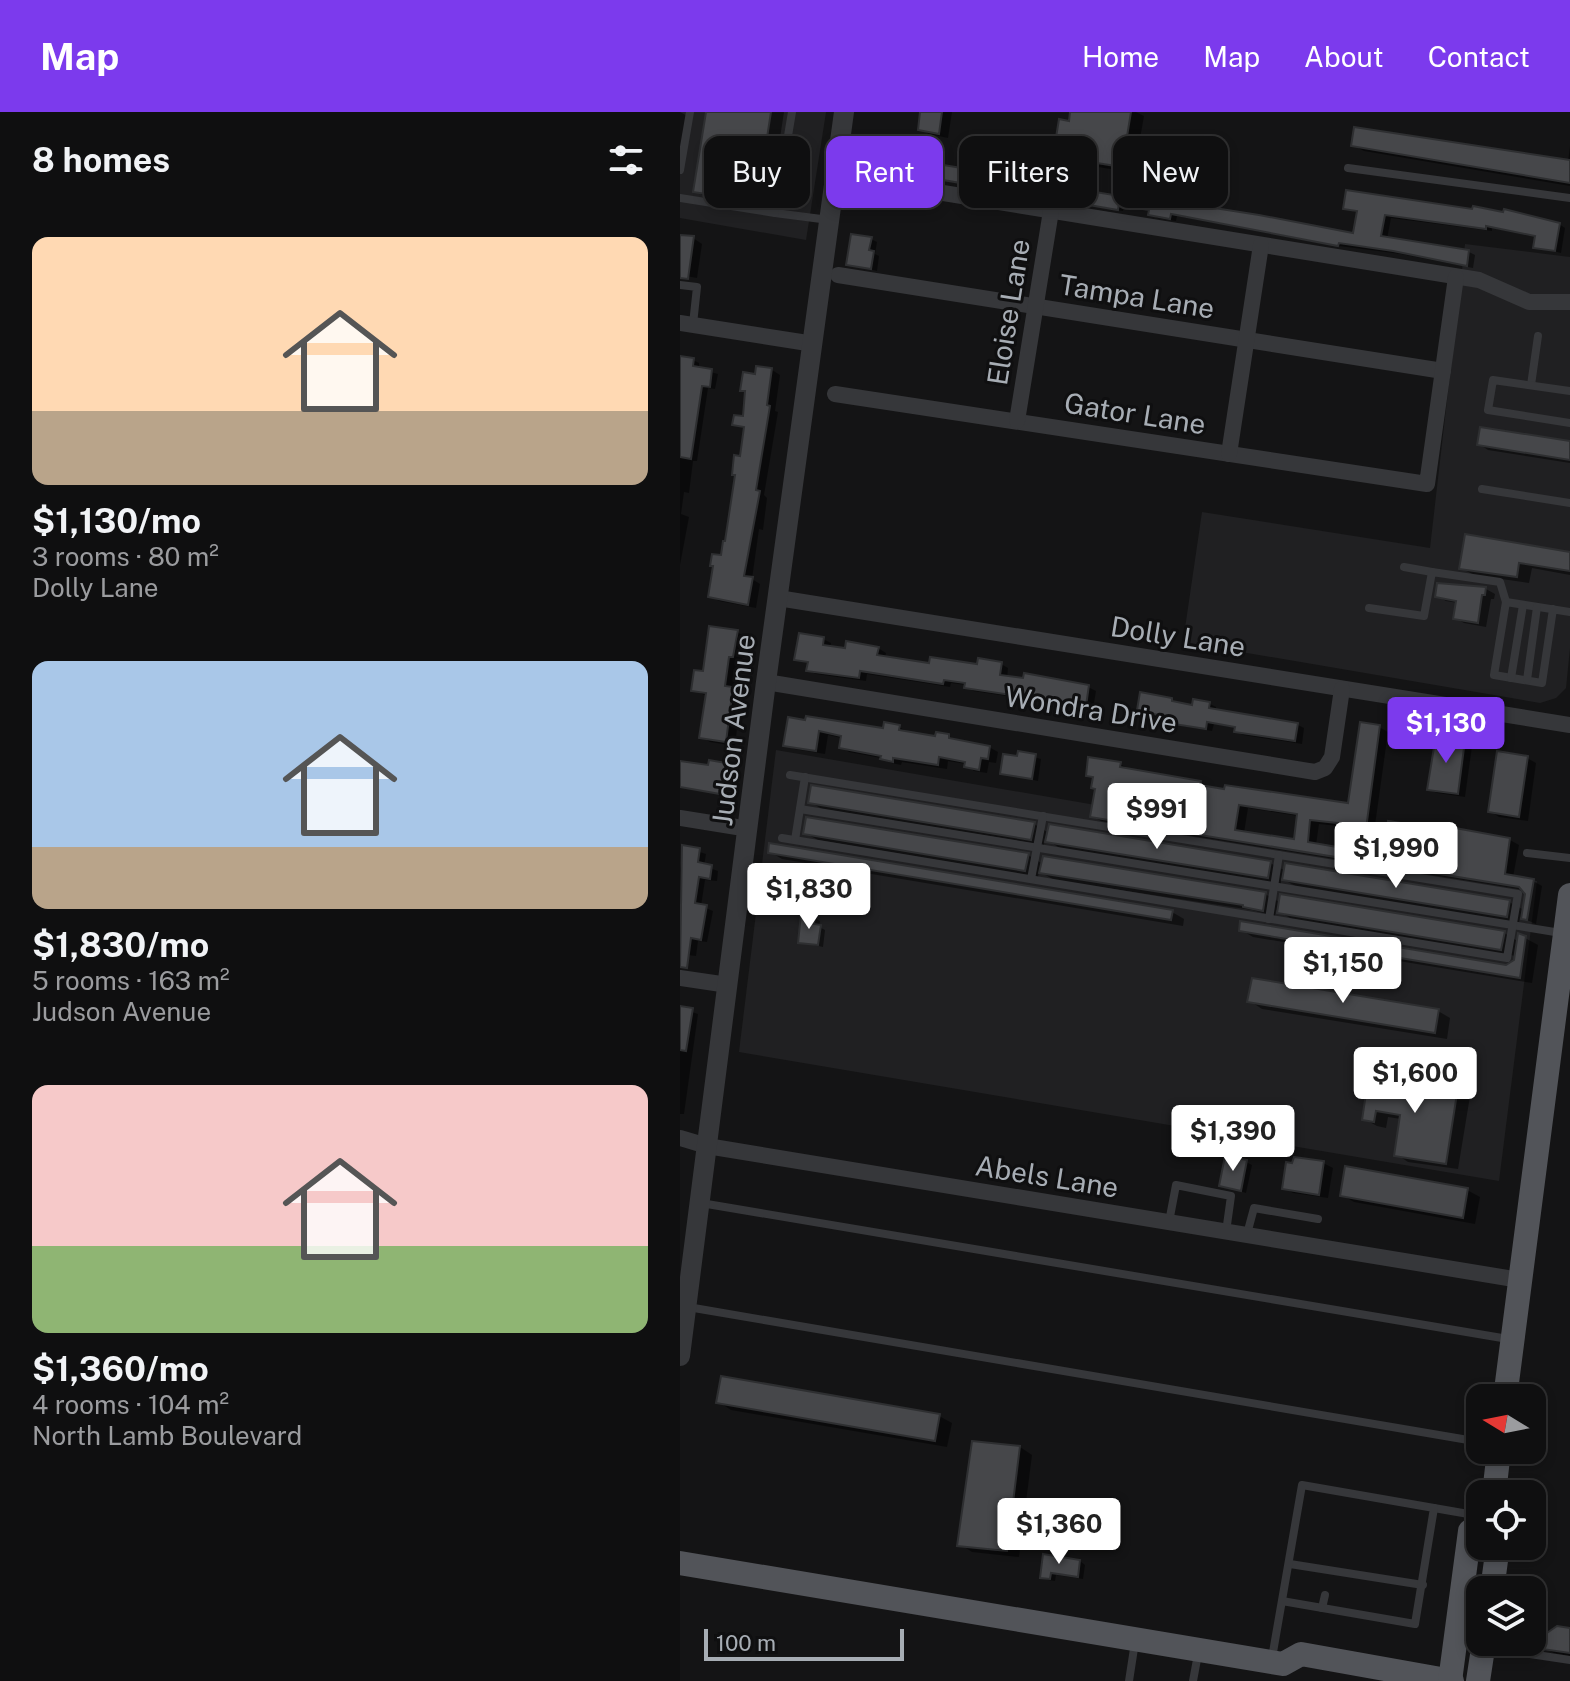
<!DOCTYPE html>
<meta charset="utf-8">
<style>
:root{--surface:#0f0f10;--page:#1d1d1e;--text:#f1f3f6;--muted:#9b9c9f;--line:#2f2f30;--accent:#7c3aed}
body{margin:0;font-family:"Public Sans",sans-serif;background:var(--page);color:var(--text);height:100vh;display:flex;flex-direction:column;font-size:30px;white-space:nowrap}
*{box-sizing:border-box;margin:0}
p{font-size:26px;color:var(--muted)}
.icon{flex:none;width:44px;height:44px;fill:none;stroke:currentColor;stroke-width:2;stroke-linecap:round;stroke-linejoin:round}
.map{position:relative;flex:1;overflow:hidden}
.sheet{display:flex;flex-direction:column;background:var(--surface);width:680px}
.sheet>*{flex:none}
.top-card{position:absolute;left:24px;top:24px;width:746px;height:72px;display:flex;gap:16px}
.needle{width:52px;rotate:280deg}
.fabs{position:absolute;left:786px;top:1272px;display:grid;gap:16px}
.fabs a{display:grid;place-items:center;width:80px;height:80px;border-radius:16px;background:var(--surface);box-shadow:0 4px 12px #0003,0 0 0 2px var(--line);font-size:40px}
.scale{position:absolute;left:24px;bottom:20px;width:200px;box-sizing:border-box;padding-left:8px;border:4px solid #a7adb4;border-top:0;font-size:22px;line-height:28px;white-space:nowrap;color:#a7adb4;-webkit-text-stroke:6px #0f0f10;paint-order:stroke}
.price{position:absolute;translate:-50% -68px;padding:0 18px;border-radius:8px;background:#fff;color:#222;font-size:26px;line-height:52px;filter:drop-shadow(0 2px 4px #0008)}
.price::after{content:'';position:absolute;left:50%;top:48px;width:24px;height:18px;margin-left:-12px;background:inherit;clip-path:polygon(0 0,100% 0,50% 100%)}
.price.current{background:var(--accent);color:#fff}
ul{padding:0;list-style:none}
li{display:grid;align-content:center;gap:16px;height:424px;padding:0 32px}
li span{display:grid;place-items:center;height:248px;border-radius:16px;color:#555}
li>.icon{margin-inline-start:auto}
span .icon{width:144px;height:144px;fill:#fffc;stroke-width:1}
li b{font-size:34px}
h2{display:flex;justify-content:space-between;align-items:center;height:96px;padding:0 32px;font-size:34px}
.tag{padding:0 28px;border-radius:16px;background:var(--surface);box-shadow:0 4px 12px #0003,0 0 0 2px var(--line);font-size:28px;line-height:72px}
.tag.current{background:var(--accent);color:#fff}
header{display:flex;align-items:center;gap:48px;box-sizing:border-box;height:112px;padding:0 40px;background:var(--accent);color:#fff}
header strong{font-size:38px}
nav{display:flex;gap:44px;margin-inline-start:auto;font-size:28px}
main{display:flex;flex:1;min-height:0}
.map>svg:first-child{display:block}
.built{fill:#202022}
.shadow{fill:#0007;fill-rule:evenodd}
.building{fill:#46474a;stroke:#2e2f31;stroke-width:2;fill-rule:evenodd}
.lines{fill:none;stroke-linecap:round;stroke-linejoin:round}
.service{stroke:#36373a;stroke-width:8}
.minor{stroke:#36373a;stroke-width:16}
.tertiary{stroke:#36373a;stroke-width:20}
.primary{stroke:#525459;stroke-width:24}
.labels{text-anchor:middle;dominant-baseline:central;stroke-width:6;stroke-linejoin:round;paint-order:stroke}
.street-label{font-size:28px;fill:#a7adb4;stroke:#0f0f10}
</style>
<header>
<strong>Map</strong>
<nav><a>Home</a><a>Map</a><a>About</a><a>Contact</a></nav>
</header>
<main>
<section class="sheet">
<h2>8 homes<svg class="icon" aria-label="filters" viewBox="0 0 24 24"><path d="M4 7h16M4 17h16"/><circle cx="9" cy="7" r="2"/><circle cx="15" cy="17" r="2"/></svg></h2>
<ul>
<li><span style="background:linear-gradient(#ffd9b3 70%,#b9a48a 0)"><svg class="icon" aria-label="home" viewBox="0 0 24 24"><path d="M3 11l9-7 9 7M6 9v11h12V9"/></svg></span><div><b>$1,130/mo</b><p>3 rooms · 80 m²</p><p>Dolly Lane</p></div></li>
<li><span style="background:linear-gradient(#a9c7e8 75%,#b9a48a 0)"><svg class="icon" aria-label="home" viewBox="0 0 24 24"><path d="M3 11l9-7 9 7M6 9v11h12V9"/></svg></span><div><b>$1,830/mo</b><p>5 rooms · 163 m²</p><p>Judson Avenue</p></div></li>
<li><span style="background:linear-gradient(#f6c9c9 65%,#8fb573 0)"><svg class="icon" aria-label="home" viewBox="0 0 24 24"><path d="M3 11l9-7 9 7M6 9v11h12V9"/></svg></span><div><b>$1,360/mo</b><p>4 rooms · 104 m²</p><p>North Lamb Boulevard</p></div></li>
</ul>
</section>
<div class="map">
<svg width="890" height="1569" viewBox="0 0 890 1569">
<rect width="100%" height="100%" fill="#141415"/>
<g class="built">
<path d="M0 0H146L126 128 0 106Z"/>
<path d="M785 132 890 145V536L886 576 876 586 860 591 503 530 522 400 750 436Z"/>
<path d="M96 638 857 769 819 1069 59 940Z"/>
</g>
<g class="shadow">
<path d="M0 0 9 5 0 60Z"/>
<path d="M27 0H104L89 96 28 86 15 79Z"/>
<path d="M242 0H272L268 26 249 22 240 17Z"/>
<path d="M392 0H456L464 4 454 61 388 50 375 43 391 11Z"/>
<path d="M673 33 888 50 890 34V74L684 39Z"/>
<path d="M183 53 439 86 445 89 443 99 189 56Z"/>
<path d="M458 95 675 123 678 101 665 96 879 112 885 116 881 141 855 134 856 125 812 116V119L711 106 707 127 789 140 795 143 793 156 721 142 644 132 497 104 496 109 477 106 471 100Z"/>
<path d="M0 125 13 126 22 132 17 166 0 163Z"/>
<path d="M191 127 197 130 195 142 199 144 197 159 168 152Z"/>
<path d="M0 246 13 248 19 251V257L38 262 35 277 28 276 17 349H13L9 381 4 380 1 402 9 405 0 453Z"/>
<path d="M78 256 92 258 100 263 95 299 98 300 84 383 87 386 83 418 79 417 72 467 80 472 76 496 39 489 30 484 47 431 61 346 65 317 54 312 65 307Z"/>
<path d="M890 331V351L808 338 799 332Z"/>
<path d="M890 442V463L852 456 849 471 794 463 781 456Z"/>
<path d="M806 477 815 482 814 487H811L806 515 784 511 775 506 778 491 766 489 757 484Z"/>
<path d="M57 520 66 525 62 549 58 548 54 578 61 582 55 634 30 630 21 625 27 584 13 578Z"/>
<path d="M143 527 151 531 150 536H198L206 541 205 546 250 553 299 555 321 552 328 556 327 566 408 575 416 579 413 597 293 579 286 573 271 571 270 575 187 562 186 569 136 562 128 558 129 552 117 547Z"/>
<path d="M492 588 514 595 530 592 536 595V599L618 613 624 616 622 632 563 623 556 619 557 616 534 612 532 619 502 614 496 611V607L480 604 479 610 458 603Z"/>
<path d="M110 608 204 618 219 615 228 620 257 626 269 624 277 629 309 635 318 640 316 651 309 650 307 661 294 659 286 652 268 649 267 657 222 650 221 653 211 651 201 646 169 640 161 635 162 626 148 623 145 642 114 637 106 633Z"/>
<path d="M699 615 708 620 691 742 705 745 739 716 748 721 743 750 771 755 776 719 830 728 839 733 833 765 853 769 862 774 856 812 840 805 839 811 617 775 601 766V772L380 736 365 727 364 733 142 697 130 690 354 712 369 721 590 751 606 759 829 790 844 798 847 782 844 778 421 709 412 704 417 677 414 666 408 662 440 652 449 657 520 670 529 675 670 694ZM445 679 502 688 497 710 442 701ZM568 696 618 704 615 730 564 721ZM639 712 668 715 665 738 636 733Z"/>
<path d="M784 630 792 634 785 685 757 681 749 677Z"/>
<path d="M339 641 361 647 358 669 322 661 338 646Z"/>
<path d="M847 646 856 651 848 709 819 705 810 699Z"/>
<path d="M45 653 51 656 45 683 18 678Z"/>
<path d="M125 721 348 743 363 752 585 782 601 791 824 821 839 830 845 826 858 833 852 871 573 825 561 818 827 855 835 849 836 844 612 807 596 798 595 804 572 798 374 768 359 759 358 765 138 728Z"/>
<path d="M4 735 26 742 24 754 38 759 37 769 25 768 21 794 33 799 27 830 18 829 16 844 0 842V758Z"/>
<path d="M90 740 492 800 504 807 503 814 102 747Z"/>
<path d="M134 806 140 809 139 815 145 818 143 835 120 830Z"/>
<path d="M570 889 758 899 770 906 767 927 582 897Z"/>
<path d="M0 896 18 902 4 1002H0Z"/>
<path d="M691 963 778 977 790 984 778 1057 728 1050 716 1042 721 1007 708 1005 706 1016 697 1014 684 1007Z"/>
<path d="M566 1050 572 1053 566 1081 541 1073Z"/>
<path d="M643 1051 653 1056 648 1086 613 1081 604 1076Z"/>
<path d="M787 1078 800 1085 795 1112 674 1090 662 1083Z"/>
<path d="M39 1290 259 1304 272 1311 267 1335 51 1298Z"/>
<path d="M340 1335 352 1343 339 1445 292 1440 280 1432Z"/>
<path d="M365 1445 400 1449 405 1453 403 1467 376 1463 375 1469 368 1468 362 1465Z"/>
<path d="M890 1518V1544L874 1541 864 1536Z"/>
</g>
<g class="building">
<path d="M26 0H91L77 90 13 80Z"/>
<path d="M240 0H262L259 22 238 18Z"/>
<path d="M390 0H451L442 55 373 44 379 7 389 9Z"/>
<path d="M674 15 890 48V71L671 34Z"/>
<path d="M184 40 404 76 403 78 440 84 438 98 181 54Z"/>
<path d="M666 78 792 97 793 94 823 100 824 97 880 111 875 139 853 136 855 124 806 114V117L705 103 701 124 789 138 787 154 713 139 659 131 658 134 491 102 490 107 468 103 469 98 456 96 458 84 579 103 673 121 677 99 663 97Z"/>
<path d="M171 122 192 125 189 138 194 139 191 157 166 153Z"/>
<path d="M0 123 14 124 8 167 0 166Z"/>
<path d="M0 244 14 246 13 254 32 257 30 275 22 274 11 347 0 345Z"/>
<path d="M76 254 92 256 87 293 90 294 76 378 80 379 64 464 73 465 68 493 28 485 33 454H30L32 442 41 443 43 429H45L55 363H52L54 343 60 344 64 315 52 313 54 303 63 304 65 279H60L63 260 75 262Z"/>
<path d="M800 315 890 329V348L797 333Z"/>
<path d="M785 422 890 440V459L839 451 837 465 779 457Z"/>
<path d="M757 471 806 475 805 483H802L798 511 773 507 776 489 755 485Z"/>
<path d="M29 514 58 518 53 545H49L45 574 53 575 46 630 19 626 26 581 11 579 14 558 23 559Z"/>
<path d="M119 521 144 525 143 533 165 536 166 529 199 535 197 543 249 551 250 545 297 552 298 546 322 550 320 563 343 566 344 561 409 573 406 594 284 576 285 571 264 568 263 572 180 559 179 566 126 559 128 550 114 548Z"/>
<path d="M460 580 492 586V589L512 593 513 587 530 590 529 596 618 611 615 629 554 620 555 615 527 610 526 617 494 612 495 606 473 602 472 607 456 604Z"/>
<path d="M126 604 203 616 204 610 220 613 219 618 255 624 256 620 269 622V626L310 634 308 647 301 646 299 658 284 655 285 650 259 645 258 653 213 646V650L200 647 201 644 159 636 161 624 139 619 136 639 103 634 108 605 125 608Z"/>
<path d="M680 610 700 613 683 739 703 742 708 709 740 714 735 747 769 753 775 716 830 726 825 762 854 767 847 808 841 807 845 782 839 775 410 705 415 677 411 676 413 665 406 664 408 645 441 650 440 655 521 669 520 673 544 677 545 673 668 691ZM437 675 501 686 496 708 433 697ZM559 693 617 702 614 727 555 718ZM630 708 666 712 663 736 628 730Z"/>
<path d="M756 623 785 628 778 682 747 678Z"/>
<path d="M338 639 356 642 352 667 320 662 323 642 337 644Z"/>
<path d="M817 639 848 644 839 705 808 700Z"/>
<path d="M29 648 46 651 40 682 0 675V649L28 653Z"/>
<path d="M131 673 355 710 351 728 128 691Z"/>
<path d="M126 705 349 741 345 759 123 722Z"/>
<path d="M369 712 591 749 588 766 365 730Z"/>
<path d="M89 731 493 798 491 808 88 741Z"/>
<path d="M2 733 20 736 18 750 32 753 30 767 19 765 15 791 27 793 21 828 11 826 7 856 0 855Z"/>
<path d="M363 744 586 780 583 799 563 795V793L359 761Z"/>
<path d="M605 751 830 788 827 805 602 768Z"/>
<path d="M600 782 825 819 821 838 597 801Z"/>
<path d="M121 802 135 804 134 812 141 813 138 833 118 831Z"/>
<path d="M560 809 826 853 834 848 838 821 846 824 840 866 559 819Z"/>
<path d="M572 866 759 897 755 921 567 890Z"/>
<path d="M0 894 13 896 6 939 0 938Z"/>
<path d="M689 961 778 975 766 1052 714 1044 720 1003 696 999 694 1010 682 1008Z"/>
<path d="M545 1044 567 1048 561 1079 539 1074Z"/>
<path d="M614 1045 644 1049 639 1083 602 1077 606 1050 612 1051Z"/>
<path d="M665 1054 788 1076 783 1106 660 1084Z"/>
<path d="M41 1264 260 1302 255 1329 36 1291Z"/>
<path d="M292 1329 340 1334 327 1439 277 1434Z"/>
<path d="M363 1442 400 1448 398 1465 371 1461 370 1467 360 1466Z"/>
<path d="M877 1514 890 1516V1541L862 1537 864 1523Z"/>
</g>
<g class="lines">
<g class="service">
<path d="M112 0 95 101 149 108"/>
<path d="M668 56 890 86"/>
<path d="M0 58 10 0"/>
<path d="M0 86 95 101"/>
<path d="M0 173 17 175 13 212"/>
<path d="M851 273 858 224"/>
<path d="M890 279 813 268 808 298 890 311"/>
<path d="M802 377 890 391"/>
<path d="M724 455 752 460"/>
<path d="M689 496 744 504 752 460 820 470 826 490"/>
<path d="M873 497 862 571 814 563 826 490 890 500"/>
<path d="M831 566 843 493"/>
<path d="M847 568 857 495"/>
<path d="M120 697 881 821"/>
<path d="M102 726 827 846 838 782 110 663"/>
<path d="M115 728 125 665"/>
<path d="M847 741 890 746"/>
<path d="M351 767 363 704"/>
<path d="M589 807 599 743"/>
<path d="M21 1091 828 1227"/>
<path d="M489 1110 496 1073 551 1084 546 1120"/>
<path d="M567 1122 574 1096 638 1107"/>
<path d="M8 1195 800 1330"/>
<path d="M754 1396 800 1404"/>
<path d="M852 1400 862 1402"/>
<path d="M610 1452 743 1473"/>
<path d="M848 1478 852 1469"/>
<path d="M642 1496 645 1483"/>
<path d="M840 1530 850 1542 890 1548"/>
<path d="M592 1546 622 1373 754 1396 735 1512 602 1489"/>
<path d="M449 1569 455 1530"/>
<path d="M513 1569 518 1542"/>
</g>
<g class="minor">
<path d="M183 68 799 168 849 190H890"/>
<path d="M158 163 763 259"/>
<path d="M0 211 134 232"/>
<path d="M155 282 747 372 776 165"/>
<path d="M337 309 371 99"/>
<path d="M549 342 581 133"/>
<path d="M98 486 890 613"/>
<path d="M86 570 635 660 645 656 652 645 662 577"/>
<path d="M0 706 69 717"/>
<path d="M0 866 48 873"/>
<path d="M0 1026 27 1034 840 1168"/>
</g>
<path class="tertiary" d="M0 1244 86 570 164 0"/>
<g class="primary">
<path d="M825 1286 890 783"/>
<path d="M814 1382 819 1338"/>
<path d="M0 1451 603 1552 621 1542 772 1569"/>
<path d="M812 1478 818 1434"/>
<path d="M770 1569 790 1419 800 1413"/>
<path d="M798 1569 804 1530"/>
</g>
</g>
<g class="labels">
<g class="street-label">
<text transform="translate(457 184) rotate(9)">Tampa Lane</text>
<text transform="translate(328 200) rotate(-81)">Eloise Lane</text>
<text transform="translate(455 301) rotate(9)">Gator Lane</text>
<text transform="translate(498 524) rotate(9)">Dolly Lane</text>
<text transform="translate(411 597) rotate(9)">Wondra Drive</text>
<text transform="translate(53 618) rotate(-83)">Judson Avenue</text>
<text transform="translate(367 1064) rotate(9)">Abels Lane</text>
</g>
</g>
</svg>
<div class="fabs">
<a><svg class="needle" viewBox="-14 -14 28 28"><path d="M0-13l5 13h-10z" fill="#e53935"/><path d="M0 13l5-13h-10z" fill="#9b9c9f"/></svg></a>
<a><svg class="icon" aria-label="locate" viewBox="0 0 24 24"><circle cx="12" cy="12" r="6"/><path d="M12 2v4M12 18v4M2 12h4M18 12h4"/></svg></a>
<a><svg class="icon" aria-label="layers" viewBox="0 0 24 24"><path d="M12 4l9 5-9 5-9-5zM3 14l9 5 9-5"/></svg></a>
</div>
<div class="scale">100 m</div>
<b class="price current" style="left:766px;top:653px">$1,130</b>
<b class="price" style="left:477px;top:739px">$991</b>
<b class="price" style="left:716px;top:778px">$1,990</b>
<b class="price" style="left:129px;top:819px">$1,830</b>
<b class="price" style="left:663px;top:893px">$1,150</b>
<b class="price" style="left:735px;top:1003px">$1,600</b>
<b class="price" style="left:553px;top:1061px">$1,390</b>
<b class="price" style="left:379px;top:1454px">$1,360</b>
<div class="top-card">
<a class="tag">Buy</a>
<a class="tag current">Rent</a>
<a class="tag">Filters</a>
<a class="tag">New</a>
</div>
</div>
</main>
